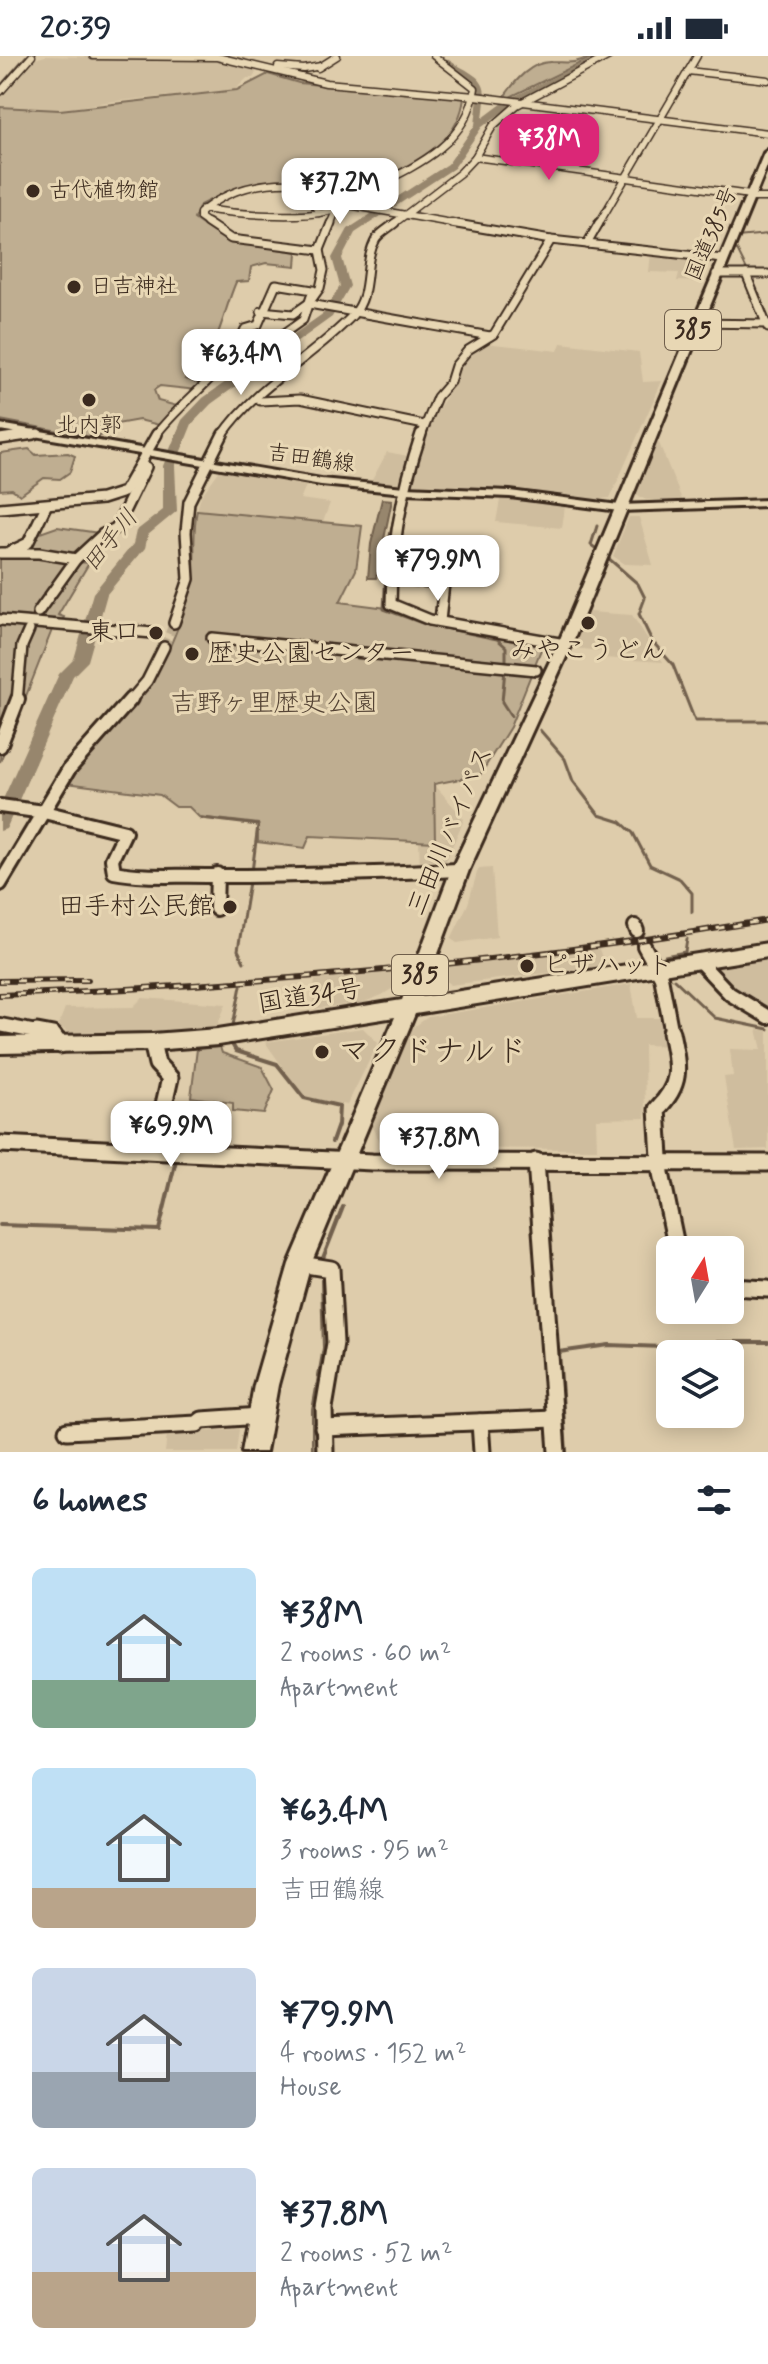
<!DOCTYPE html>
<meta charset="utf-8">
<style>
:root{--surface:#fff;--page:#f6f6f7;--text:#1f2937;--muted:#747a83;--accent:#db2777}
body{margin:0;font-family:Mynerve,"Klee One",sans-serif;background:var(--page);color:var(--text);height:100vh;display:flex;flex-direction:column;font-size:30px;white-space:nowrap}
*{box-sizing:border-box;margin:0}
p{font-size:26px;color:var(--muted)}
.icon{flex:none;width:44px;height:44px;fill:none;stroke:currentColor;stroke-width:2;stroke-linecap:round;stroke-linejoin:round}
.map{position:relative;height:1396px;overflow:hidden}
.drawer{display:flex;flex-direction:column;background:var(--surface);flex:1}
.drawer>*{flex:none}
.needle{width:52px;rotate:11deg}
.controls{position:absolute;left:656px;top:1180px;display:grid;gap:16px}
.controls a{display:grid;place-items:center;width:88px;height:88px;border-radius:12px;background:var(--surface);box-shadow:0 4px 20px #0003;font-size:40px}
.price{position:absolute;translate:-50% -68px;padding:0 18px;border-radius:16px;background:#fff;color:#222;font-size:26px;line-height:52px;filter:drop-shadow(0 2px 4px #0008)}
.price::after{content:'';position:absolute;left:50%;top:48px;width:24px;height:18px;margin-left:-12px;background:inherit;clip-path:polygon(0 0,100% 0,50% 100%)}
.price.selected{background:var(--accent);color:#fff}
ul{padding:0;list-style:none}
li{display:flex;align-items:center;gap:24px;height:200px;padding:0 32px}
li span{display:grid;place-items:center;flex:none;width:224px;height:160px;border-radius:12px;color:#555}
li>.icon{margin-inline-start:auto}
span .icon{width:96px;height:96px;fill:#fffc;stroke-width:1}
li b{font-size:34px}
h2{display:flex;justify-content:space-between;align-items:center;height:96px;padding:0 32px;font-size:34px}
.status{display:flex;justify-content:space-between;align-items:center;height:56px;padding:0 40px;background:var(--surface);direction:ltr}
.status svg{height:22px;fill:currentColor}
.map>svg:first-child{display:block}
.built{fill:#cfbd9e}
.green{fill:#bfae91;stroke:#7d6c58;stroke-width:2}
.water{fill:#97866d;stroke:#72614d;stroke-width:2}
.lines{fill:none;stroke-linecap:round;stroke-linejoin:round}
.stream-far2{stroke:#72614d;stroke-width:2}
.stream-far1{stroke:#72614d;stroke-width:3}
.stream{stroke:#72614d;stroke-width:4}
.river{fill:#97866d;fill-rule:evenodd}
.minor-tunnel{stroke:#bdac8f;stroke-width:9;stroke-dasharray:9 5;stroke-linecap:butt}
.minor-far4-casing{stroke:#3b2a1e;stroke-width:9}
.minor-far3-casing{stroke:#3b2a1e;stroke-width:11}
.minor-far2-casing{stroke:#3b2a1e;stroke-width:14}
.minor-far1-casing{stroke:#3b2a1e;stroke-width:18}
.minor-casing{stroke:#3b2a1e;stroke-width:21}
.major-casing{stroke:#3b2a1e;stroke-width:6}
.highway-casing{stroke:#3b2a1e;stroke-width:6}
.minor-far4{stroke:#e8d7b4;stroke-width:6}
.minor-far3{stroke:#e8d7b4;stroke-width:7}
.minor-far2{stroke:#e8d7b4;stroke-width:9}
.minor-far1{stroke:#e8d7b4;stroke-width:12}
.minor{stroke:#e8d7b4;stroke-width:15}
.major{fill:#e8d7b4;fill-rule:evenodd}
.highway{fill:#e8d7b4;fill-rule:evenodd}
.rail-casing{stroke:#3b2a1e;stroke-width:6}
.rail{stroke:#e8d7b4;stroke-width:3;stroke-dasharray:8;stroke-linecap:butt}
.poi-dot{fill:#3b2a1e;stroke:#e8d7b4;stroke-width:3}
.labels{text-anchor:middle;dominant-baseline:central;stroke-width:6;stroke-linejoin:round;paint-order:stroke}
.far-poi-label{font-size:22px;fill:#3b2a1e;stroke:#e8d7b4;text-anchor:start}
.far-street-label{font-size:22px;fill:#3b2a1e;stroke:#e8d7b4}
.shield{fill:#e8d7b4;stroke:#6f5e4b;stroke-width:2}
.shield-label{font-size:24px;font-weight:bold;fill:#3b2a1e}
.far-water-label{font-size:24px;font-style:italic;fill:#524132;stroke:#e8d7b4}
.poi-label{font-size:26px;fill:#3b2a1e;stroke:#e8d7b4;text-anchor:end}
.park-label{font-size:26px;fill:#554435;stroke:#e8d7b4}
.street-label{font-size:26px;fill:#3b2a1e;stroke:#e8d7b4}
.near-poi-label{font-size:32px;fill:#3b2a1e;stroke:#e8d7b4;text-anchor:start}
</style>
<div class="status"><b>20:39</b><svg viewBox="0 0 49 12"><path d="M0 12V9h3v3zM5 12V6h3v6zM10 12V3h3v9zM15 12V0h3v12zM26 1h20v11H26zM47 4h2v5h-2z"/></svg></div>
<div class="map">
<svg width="768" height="1396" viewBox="0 0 768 1396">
<rect width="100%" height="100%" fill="#deccab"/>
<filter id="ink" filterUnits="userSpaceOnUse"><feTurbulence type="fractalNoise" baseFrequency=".0125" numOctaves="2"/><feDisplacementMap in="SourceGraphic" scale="16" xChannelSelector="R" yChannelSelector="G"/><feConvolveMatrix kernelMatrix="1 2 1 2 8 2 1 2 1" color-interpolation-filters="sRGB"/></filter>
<g filter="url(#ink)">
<g class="built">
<path d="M45 0 227 5 258 13 253 22H247L235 34 107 46 60 54 0 51V40L21 16 35 3Z"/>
<path d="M651 197 696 201 690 209 707 210 702 226 677 225 679 217 649 216Z"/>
<path d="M484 287 558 295 561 287 639 296 643 326 662 325 610 442 588 445 544 437 411 431V421L437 355 453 330 459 310 472 295Z"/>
<path d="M653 387H659L682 444H646L636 439Z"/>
<path d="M387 396 408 400 398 430 370 428Z"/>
<path d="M220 414 306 430 300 443 330 447 323 466 197 454 201 440Z"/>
<path d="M496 442 565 450 562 472 496 466 500 444Z"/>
<path d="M629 461H639L653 509 625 508 613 500Z"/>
<path d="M589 556 632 559 663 606 603 602 601 595 574 592Z"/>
<path d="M434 728 464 763 443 812 420 813 419 785 435 786Z"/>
<path d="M492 812 497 881 457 887 451 883 468 848 478 813Z"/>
<path d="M599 893 605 910 450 929 439 917 441 911Z"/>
<path d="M768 904V964L700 914Z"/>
<path d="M405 914 401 927 382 939 362 947 312 953 315 924Z"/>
<path d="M631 928 637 962H667L672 990 644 989 645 1062 596 1063 597 1093 384 1092 370 1068 411 973 428 961Z"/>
<path d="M142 942 226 948 216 973 128 981 74 980 58 970 65 952 133 951Z"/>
<path d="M363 972 378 987 347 1049 304 1041 265 986Z"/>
<path d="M757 973 768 975V1093L736 1094 724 1021 733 1020 730 993 762 994Z"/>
<path d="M239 1373 236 1396H165L167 1378Z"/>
</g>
<g class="green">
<path d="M589 0H595L508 42 504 41C515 25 531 5 552 6 567 6 575 9 589 0Z"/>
<path d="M268 18 299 27 464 42C459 83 426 99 393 118 386 123 375 132 367 133 358 135 346 130 336 129 279 125 252 123 200 149L194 163C225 188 259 190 297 196L296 210 266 207 251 211 249 225 236 226C228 244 223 268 215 284 208 300 196 309 185 323L202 328 197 334 160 330 154 334 158 345 177 350 159 369 139 364 111 369 109 376 96 382 0 364V51L60 54 237 34Z"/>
<path d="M29 393 36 399 68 397 75 400 70 416 60 423 44 422 20 439 12 433 0 434V397Z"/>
<path d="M197 454 362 470 356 514 340 546 387 552 427 567 544 586 510 671 480 719 434 728 435 786 310 780 305 792 258 786V768L199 761 189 751H176L160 739 66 727C91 687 131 658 156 618 167 601 186 553 191 533 198 506 191 480 197 454Z"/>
<path d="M57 471 99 477 75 500 29 494 37 478Z"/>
<path d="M0 499 89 507 58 559 64 561 58 574H52L0 706Z"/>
<path d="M220 991 222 997 262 1011 274 1034 264 1058 233 1055V1047L191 1041 197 993Z"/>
</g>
<g class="water">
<path d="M382 443 392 444 376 522H368L371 488Z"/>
<path d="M324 1223 327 1224 330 1289 318 1396H312V1354L323 1292 321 1224Z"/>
</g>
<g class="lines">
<g class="stream-far2">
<path d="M0 30 26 0"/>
<path d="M737 181 768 178"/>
<path d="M734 188 748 216"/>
</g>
<g class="stream-far1">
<path d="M399 439 387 494 384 553 425 568 497 583 506 591V605"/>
<path d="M597 470 591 489 601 496"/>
<path d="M607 501 638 528 645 542 639 558 652 585 673 609 695 665H768"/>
<path d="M505 613 502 646 511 660"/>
<path d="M540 674 565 703 573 725 599 759 621 766 633 777 650 809 680 823 692 837V856"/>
<path d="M201 762 258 769 252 816"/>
<path d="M665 900 685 896 687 883"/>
<path d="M244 906 238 894 249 826"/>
<path d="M674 923 715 962 768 973"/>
<path d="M233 969 241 930"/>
</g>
<g class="stream">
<path d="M232 988 236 995 277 1008 304 1042 339 1050 338 1069 332 1086"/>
<path d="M0 1169 159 1174 176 1104"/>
<path d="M323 1202 343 1151"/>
<path d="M566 1396 559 1296 609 1289 664 1291 705 1286H768"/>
</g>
<path class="river" d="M436 0C446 0 450 6 459 10 488 25 487 32 483 62L507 44 596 0H606L513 48 482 71 454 112 355 177 342 202 350 230 332 261 211 348 192 368 175 410 177 455 148 479 145 492 107 538 88 605 73 620 8 769 6 773 0 775V750L59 618 74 603 93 537 133 488 136 475 163 454V410L182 364 203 342 324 257 340 230 332 202 348 173 448 108 475 69 478 41 476 30Z"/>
<path class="minor-tunnel" d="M164 591 174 567"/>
<g class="minor-far4-casing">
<g id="minor-far4">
<path d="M93 0 217 1 326 27 475 40 768 77"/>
<path d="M278 11 304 13 321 10"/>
<path d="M318 12 337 0"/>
<path d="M688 15 768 24"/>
<path d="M0 36 32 0"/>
<path d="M475 101 750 139"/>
<path d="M301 128 319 157"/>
<path d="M357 139C406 114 467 93 475 32L434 0"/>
<path d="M749 142H768"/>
<path d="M203 153C230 157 325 167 343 148L463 169"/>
<path d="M210 169 200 162V157C245 117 308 124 363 136"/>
<path d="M330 169 336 155"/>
<path d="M392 169 460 117 475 101 493 70 517 49 609 0"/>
<path d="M598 169 697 0"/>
</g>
</g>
<g class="minor-far3-casing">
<g id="minor-far3">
<path d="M207 167 231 183 320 194"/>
<path d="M451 167 551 184 723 203"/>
<path d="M587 188 599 167"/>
<path d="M716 218H768"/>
<path d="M746 218 768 272"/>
<path d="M309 248 490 280"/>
<path d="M261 255 293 258 310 246 320 232 324 214 320 194 331 167"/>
<path d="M696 267 768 268"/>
<path d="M260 345 300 343 424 369"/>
<path d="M22 380 38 377"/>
<path d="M155 380C183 342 227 318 245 273L258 269 276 228 313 234 303 264 248 303"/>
<path d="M222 380C256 330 312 302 353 259 373 237 362 207 376 183 380 177 389 172 395 167"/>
<path d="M421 380 437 341 450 326 455 310 468 294 494 278 551 184"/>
</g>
</g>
<g class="minor-far2-casing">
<g id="minor-far2">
<path d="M421 378C403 432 391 490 391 548L430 564 565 588"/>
<path d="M0 383 34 378"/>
<path d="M0 452 102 443 124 436 157 378"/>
<path d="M9 496 28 487 46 450"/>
<path d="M0 497H39L76 503 38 556"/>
<path d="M76 503 103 478 116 472 146 411"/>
<path d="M391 522 444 527 440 565"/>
<path d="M0 564 153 577"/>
<path d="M174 567 189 523 186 476 189 446 223 378"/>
<path d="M212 582 536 614"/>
<path d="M17 645 22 590 29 574"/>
<path d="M130 645 147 625 164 591"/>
</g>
</g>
<g class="minor-far1-casing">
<g id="minor-far1">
<path d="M0 690 18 643"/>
<path d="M0 750 44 756 125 776 112 803 114 816C145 822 174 819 206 820 291 821 375 817 460 814"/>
<path d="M0 828 69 713 131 643"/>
<path d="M216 853 217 818"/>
<path d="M635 870 637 875"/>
<path d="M644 890 661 921 672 978"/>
<path d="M699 905 730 938 768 961"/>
<path d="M0 969 47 978"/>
</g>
</g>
<g class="minor-casing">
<g id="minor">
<path d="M37 976 53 979 60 989"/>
<path d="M671 976C678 1011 683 1027 657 1053L661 1117 677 1194"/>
<path d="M152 986 157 1008 170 1022 154 1093"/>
<path d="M0 1088 372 1106 768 1107"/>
<path d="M536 1105 557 1396"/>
<path d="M300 1208 331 1213 335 1287 324 1352 325 1396"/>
<path d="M730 1231 768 1233"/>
<path d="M480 1366 482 1396"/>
<path d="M323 1372 554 1363"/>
<path d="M67 1375 197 1368 202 1364 260 1360"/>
</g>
</g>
<g class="major-casing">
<path id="major" d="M0 368 321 423 405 431 510 435 619 449 768 444V450L619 455 510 441 405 437 321 429 0 374Z"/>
</g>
<g class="highway-casing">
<path id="highway" d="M768 94V108L572 588 469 814 422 941 768 887V901L415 958 311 1208 278 1329 266 1396H242L254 1329 289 1208 395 961 218 989 152 994 0 997V981L152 978 218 973 402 944 451 814 558 588 764 97Z"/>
</g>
<use href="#minor-far4" class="minor-far4"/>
<use href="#minor-far3" class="minor-far3"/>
<use href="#minor-far2" class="minor-far2"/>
<use href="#minor-far1" class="minor-far1"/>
<use href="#minor" class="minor"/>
<use href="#major" class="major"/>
<use href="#highway" class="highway"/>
<g class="rail-casing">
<g id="rail">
<path d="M0 925 88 924"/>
<path d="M0 939C254 929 517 907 768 864"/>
</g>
</g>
<use href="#rail" class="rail"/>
</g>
</g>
<g class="poi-dot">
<circle cx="33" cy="135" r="8"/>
<circle cx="74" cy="231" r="8"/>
<circle cx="89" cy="344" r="8"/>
<circle cx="588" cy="567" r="8"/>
<circle cx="156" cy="577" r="8"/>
<circle cx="192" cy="598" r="8"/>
<circle cx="230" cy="851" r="8"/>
<circle cx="527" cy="910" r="8"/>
<circle cx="322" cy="996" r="8"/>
</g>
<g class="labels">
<g class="far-poi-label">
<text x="49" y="135">古代植物館</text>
<text x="90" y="231">日吉神社</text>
<text x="89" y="370" text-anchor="middle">北内郭</text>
</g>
<g class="far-street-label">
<text transform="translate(712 178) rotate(-67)">国道385号</text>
<text transform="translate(311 403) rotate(8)">吉田鶴線</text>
</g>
<g class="shield">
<rect x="665" y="254" width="56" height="40" rx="6"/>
<rect x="392" y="899" width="56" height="40" rx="6"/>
</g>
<g class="shield-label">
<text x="693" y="274">385</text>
<text x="420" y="919">385</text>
</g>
<g class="far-water-label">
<text transform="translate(111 485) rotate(-51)">田手川</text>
</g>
<g class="poi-label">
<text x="140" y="577">東口</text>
<text x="588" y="595" text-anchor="middle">みやこうどん</text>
<text x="208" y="598" text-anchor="start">歴史公園センター</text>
<text x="214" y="851">田手村公民館</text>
<text x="543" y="910" text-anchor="start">ピザハット</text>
</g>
<g class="park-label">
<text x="274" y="648">吉野ヶ里歴史公園</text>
</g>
<g class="street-label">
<text transform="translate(451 775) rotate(-67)">三田川バイパス</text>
<text transform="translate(310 941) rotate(-9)">国道34号</text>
</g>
<g class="near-poi-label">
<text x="338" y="996">マクドナルド</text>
</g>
</g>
</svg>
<div class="controls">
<a><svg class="needle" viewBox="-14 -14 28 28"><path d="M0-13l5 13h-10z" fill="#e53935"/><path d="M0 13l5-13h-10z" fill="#747a83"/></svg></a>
<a><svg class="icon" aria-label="layers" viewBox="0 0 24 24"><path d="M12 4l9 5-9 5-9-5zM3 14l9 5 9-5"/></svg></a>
</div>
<b class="price selected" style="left:549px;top:126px">¥38M</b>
<b class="price" style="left:340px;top:170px">¥37.2M</b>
<b class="price" style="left:241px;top:341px">¥63.4M</b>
<b class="price" style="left:438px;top:547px">¥79.9M</b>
<b class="price" style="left:171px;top:1113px">¥69.9M</b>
<b class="price" style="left:439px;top:1125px">¥37.8M</b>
</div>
<section class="drawer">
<h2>6 homes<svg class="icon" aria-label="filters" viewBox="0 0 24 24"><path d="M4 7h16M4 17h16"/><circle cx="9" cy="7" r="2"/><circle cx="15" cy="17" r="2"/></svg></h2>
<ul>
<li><span style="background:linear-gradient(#bfe0f5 70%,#7fa58c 0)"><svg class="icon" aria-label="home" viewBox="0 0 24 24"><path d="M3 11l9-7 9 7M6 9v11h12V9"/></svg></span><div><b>¥38M</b><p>2 rooms · 60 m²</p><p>Apartment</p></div></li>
<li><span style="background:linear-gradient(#bfe0f5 75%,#b9a48a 0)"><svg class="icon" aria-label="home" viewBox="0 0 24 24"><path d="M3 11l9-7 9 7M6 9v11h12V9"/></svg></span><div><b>¥63.4M</b><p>3 rooms · 95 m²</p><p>吉田鶴線</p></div></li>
<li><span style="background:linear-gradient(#c9d6e8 65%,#9aa5b1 0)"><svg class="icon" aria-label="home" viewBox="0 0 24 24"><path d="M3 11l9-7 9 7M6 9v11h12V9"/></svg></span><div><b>¥79.9M</b><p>4 rooms · 152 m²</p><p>House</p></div></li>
<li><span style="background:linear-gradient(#c9d6e8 65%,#b9a48a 0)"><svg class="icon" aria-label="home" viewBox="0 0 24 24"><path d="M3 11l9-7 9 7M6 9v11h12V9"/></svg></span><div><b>¥37.8M</b><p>2 rooms · 52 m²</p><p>Apartment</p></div></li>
</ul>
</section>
